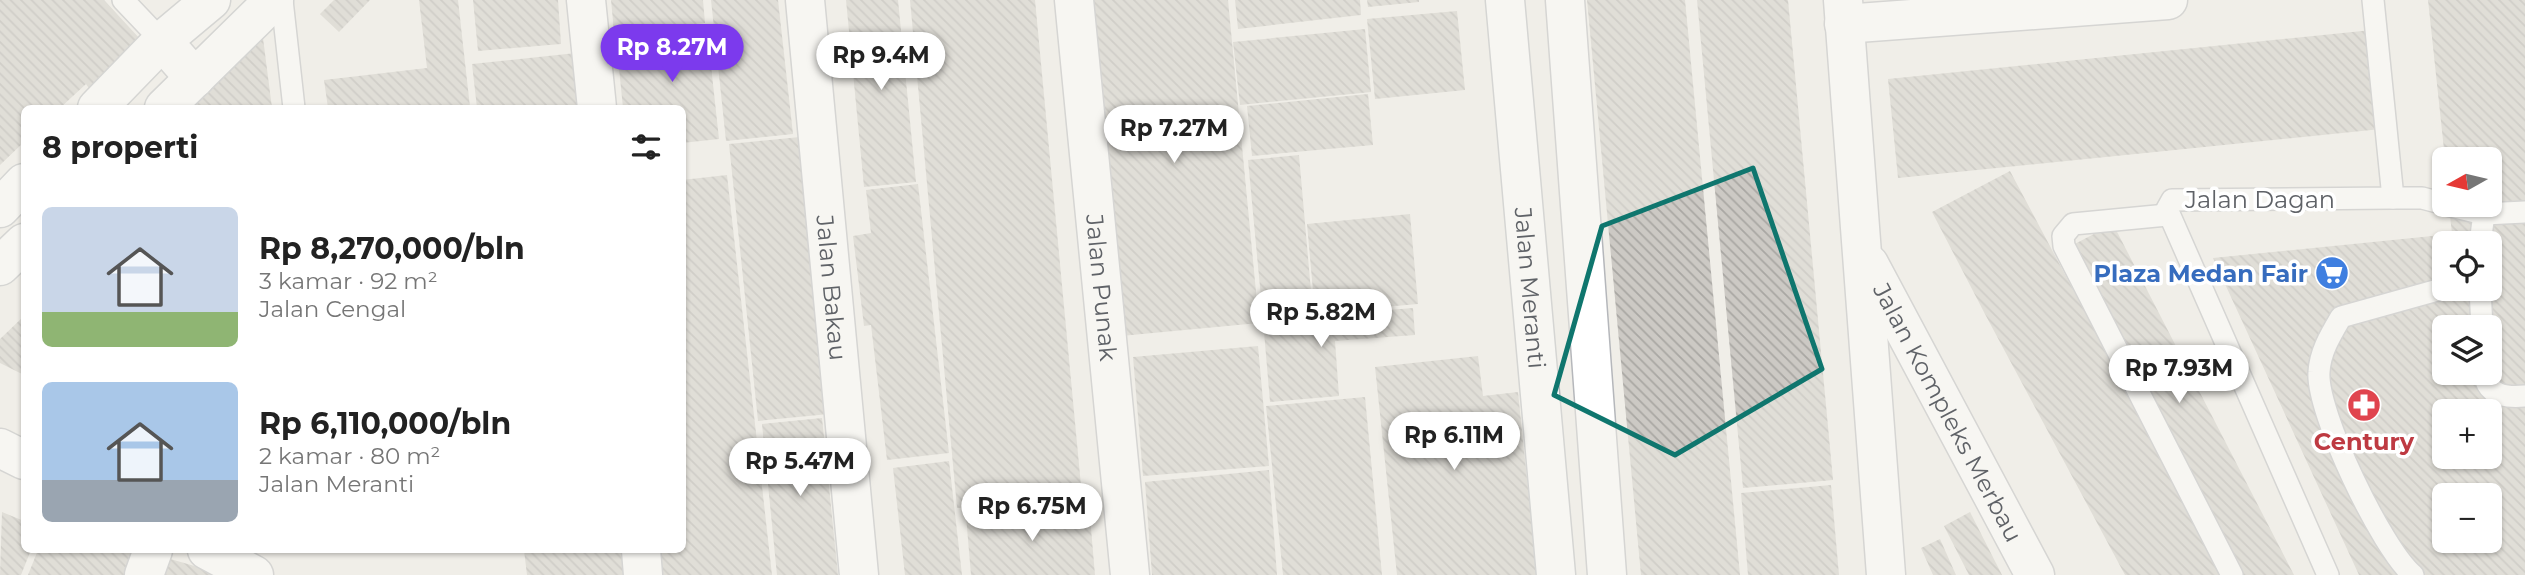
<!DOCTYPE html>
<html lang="id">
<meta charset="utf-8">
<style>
:root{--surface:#fff;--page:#f2f2f2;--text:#222;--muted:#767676;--accent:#7c3aed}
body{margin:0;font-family:Montserrat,sans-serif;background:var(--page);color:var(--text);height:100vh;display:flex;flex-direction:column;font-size:26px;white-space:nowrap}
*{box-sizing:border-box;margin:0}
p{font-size:23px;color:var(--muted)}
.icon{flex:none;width:38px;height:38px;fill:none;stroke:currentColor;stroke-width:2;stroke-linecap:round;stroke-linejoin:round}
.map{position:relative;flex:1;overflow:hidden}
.side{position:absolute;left:21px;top:105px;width:665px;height:448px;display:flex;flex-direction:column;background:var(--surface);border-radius:10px;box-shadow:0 2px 5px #0004}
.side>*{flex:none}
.needle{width:46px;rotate:262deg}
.controls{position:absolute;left:2432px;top:147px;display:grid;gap:14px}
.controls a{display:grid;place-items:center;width:70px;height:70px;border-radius:10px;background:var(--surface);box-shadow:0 2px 5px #0004;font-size:35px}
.price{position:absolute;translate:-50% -60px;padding:0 16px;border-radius:24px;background:#fff;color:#222;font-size:23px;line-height:46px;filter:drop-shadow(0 2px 4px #0008)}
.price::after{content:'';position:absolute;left:50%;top:42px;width:21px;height:16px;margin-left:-10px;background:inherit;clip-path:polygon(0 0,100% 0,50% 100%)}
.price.active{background:var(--accent);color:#fff}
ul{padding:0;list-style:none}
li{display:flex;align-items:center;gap:21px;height:175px;padding:0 21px}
li span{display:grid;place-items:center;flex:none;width:196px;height:140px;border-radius:10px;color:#555}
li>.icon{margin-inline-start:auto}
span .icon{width:84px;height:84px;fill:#fffc;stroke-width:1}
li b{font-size:30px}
h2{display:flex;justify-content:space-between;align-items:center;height:84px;padding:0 21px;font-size:30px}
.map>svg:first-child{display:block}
.building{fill:url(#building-back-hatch);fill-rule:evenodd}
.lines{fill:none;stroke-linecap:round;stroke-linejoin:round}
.lane-casing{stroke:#b5b7bb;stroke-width:24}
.street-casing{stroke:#b5b7bb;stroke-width:41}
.secondary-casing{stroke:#b4b7bb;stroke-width:41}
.lane{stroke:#fff;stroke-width:21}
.street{stroke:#fff;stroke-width:38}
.secondary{stroke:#fff;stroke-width:38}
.marked{fill:none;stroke:#0f766e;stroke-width:5;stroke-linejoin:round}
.labels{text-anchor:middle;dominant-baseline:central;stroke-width:7;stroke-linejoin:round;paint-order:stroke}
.street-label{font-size:24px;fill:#5f6267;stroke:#fff}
.shop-label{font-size:24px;font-weight:bold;fill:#366cbe;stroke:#fff;text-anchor:end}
.health-label{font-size:24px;font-weight:bold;fill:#be3a42;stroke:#fff}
</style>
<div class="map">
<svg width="2525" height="575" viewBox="0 0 2525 575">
<defs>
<pattern id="building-back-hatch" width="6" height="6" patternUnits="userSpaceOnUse" patternTransform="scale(1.75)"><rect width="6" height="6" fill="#ccc9c4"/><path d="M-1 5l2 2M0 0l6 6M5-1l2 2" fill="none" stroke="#a9a7a3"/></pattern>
</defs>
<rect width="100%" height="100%" fill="#f0eee8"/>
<g class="building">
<path d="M0 0H104L141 40 89 88 86 84 60 108H24V142L0 165Z"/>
<path d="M334 0H370L339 32 320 14Z"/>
<path d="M419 0H458L470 107 328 108 324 80 427 68Z"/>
<path d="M473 0H558L561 44 478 51Z"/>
<path d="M611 0H703L705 23 614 32Z"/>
<path d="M711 0H778L793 134 726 141Z"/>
<path d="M846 0H898L916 182 864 187Z"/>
<path d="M910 0H1035L1082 496 957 508Z"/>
<path d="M1089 0H1228L1259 323 1121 336Z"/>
<path d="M1235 0H1360L1361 15 1238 29Z"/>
<path d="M1367 0H1419V2L1368 7Z"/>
<path d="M1587 0H1685L1740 575H1641Z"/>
<path d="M1697 0H1788L1833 480 1743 488Z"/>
<path d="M2428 0H2525V575H2359L2213 258 2452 234 2449 205H2490V159H2445ZM2445 243H2490V289H2445ZM2445 327H2490V373H2445ZM2445 411H2490V457H2445ZM2445 495H2490V541H2445Z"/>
<path d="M1457 11 1465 90 1375 99 1367 19Z"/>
<path d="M1365 29 1371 92 1240 105 1233 42Z"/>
<path d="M2372 30 2381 129 1898 178 1888 79Z"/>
<path d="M263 38 272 108H190Z"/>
<path d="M708 38 719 139 682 143V108H623L617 48Z"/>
<path d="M576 53 582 108H477L472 64Z"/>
<path d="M1368 94 1373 145 1252 156 1247 106Z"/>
<path d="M800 137 829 414 758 421 729 144Z"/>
<path d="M1299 155 1313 314 1263 319 1248 160Z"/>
<path d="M2010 171 2225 575H2125L1986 316 1932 212Z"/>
<path d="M727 175 772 575H653L650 550H682V180Z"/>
<path d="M918 184 949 453 887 460 871 325 864 326 853 236 871 233 866 190Z"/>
<path d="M1410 214 1418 304 1315 313 1307 224Z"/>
<path d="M2113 224 2294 575H2238L2069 247Z"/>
<path d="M1413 308 1415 335 1335 341 1339 396 1270 402 1263 320Z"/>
<path d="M24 316V375L0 363V339Z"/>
<path d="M1258 346 1269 466 1143 476 1133 357Z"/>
<path d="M1478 356 1483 396 1518 392 1537 575H1397L1375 367Z"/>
<path d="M1365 397 1382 575H1283L1266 406Z"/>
<path d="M822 418 838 575H777L762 424Z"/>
<path d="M949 461 962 575H905L893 468Z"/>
<path d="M1269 470 1277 575H1152L1145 482Z"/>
<path d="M1831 485 1839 575H1748L1741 493Z"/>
<path d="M1089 505 1095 575H971L966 516Z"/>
<path d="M2 512 24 521V550H31L21 575H0Z"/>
<path d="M1970 512 2002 575H1969L1944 526Z"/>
<path d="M1940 539 1956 575H1933L1921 548Z"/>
<path d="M38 550H146L138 575H28Z"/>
<path d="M524 550H630L632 575H527Z"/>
<path d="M160 556 222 574V575H154Z"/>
</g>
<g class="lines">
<g class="lane-casing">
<g id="lane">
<path d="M123 0 162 41"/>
<path d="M282 0 294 108"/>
<path d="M2393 198H2422L2445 204"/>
<path d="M2447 205 2484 214 2525 212"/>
<path d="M2167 215 2073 224 2063 236 2064 246 2232 575"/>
<path d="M2480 243 2484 214"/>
<path d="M2480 289 2482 327"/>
<path d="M2484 373C2487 395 2505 398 2525 396"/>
<path d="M2328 575 2167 209 2172 200 2393 198 2373 0"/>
<path d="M2413 575C2382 549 2316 412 2319 372 2320 352 2331 334 2341 317L2445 288"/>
</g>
</g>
<g class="street-casing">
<g id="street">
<path d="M586 0 597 108"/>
<path id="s1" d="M805 0 859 575"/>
<path id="s2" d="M1074 0 1130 575"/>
<path d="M1565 0 1607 575"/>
<path d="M1843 0 1886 575"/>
<path d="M1844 24 2168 0"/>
<path d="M162 41 195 78"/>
<path id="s3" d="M1869 264 2035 575"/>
<path d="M0 448 24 460"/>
<path d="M207 550 254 575"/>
<path d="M641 550 643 575"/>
<path d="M144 575 153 550"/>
</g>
</g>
<g class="secondary-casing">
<g id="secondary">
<path id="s4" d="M1505 0 1556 575"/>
<path d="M97 108 162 41 211 0"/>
<path d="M164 108 274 0"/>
<path d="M0 208 24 183"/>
<path d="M0 266 24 243"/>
</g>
</g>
<use href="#lane" class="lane"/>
<use href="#street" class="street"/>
<use href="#secondary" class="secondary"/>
</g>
<path d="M0 0H2525V575H0ZM1753 168 1822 369 1675 455 1554 395 1602 226Z" fill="#f0eee8" fill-opacity=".55" fill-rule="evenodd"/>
<path class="marked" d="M1753 168 1822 369 1675 455 1554 395 1602 226Z"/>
<defs>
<g id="supermarket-disc" transform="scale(1.75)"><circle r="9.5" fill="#3f7fe0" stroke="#fff"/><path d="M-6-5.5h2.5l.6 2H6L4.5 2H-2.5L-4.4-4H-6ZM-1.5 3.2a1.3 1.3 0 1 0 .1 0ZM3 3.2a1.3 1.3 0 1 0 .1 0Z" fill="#fff"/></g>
<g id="pharmacy-disc" transform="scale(1.75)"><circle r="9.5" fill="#e0444e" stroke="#fff"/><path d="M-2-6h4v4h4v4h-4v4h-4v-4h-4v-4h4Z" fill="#fff"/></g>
</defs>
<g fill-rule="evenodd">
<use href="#supermarket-disc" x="2332" y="273"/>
<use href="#pharmacy-disc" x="2364" y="405"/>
</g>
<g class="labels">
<g class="street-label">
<text x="2260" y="199">Jalan Dagan</text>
<text stroke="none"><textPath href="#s2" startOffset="289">Jalan Punak</textPath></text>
<text stroke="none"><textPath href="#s1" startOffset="289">Jalan Bakau</textPath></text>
<text stroke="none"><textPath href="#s4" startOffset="289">Jalan Meranti</textPath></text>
<text stroke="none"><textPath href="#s3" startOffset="168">Jalan Kompleks Merbau</textPath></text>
</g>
<g class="shop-label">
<text x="2308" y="273">Plaza Medan Fair</text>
</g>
<g class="health-label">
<text x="2364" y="441">Century</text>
</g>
</g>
</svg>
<div class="controls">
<a><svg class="needle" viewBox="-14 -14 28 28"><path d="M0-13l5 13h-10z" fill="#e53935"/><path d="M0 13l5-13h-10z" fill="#767676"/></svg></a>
<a><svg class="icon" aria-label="locate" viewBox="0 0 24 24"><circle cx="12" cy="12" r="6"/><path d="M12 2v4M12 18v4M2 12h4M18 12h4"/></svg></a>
<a><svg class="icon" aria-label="layers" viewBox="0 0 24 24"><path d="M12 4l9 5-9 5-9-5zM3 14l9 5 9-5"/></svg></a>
<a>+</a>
<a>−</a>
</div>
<b class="price active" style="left:672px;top:84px">Rp 8.27M</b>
<b class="price" style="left:881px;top:92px">Rp 9.4M</b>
<b class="price" style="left:1174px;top:165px">Rp 7.27M</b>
<b class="price" style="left:1321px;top:349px">Rp 5.82M</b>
<b class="price" style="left:2179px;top:405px">Rp 7.93M</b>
<b class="price" style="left:1454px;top:472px">Rp 6.11M</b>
<b class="price" style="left:800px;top:498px">Rp 5.47M</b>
<b class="price" style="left:1032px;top:543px">Rp 6.75M</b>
<section class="side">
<h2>8 properti<svg class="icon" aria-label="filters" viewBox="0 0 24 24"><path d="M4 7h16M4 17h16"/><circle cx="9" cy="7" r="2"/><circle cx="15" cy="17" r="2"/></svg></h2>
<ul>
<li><span style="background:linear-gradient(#c9d6e8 75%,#8fb573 0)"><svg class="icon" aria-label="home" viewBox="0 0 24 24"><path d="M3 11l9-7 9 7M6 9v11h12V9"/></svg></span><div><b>Rp 8,270,000/bln</b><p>3 kamar · 92 m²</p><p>Jalan Cengal</p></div></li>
<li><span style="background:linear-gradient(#a9c7e8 70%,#9aa5b1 0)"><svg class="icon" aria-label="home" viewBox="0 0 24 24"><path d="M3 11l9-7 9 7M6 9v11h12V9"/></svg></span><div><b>Rp 6,110,000/bln</b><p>2 kamar · 80 m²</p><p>Jalan Meranti</p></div></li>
</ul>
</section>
</div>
